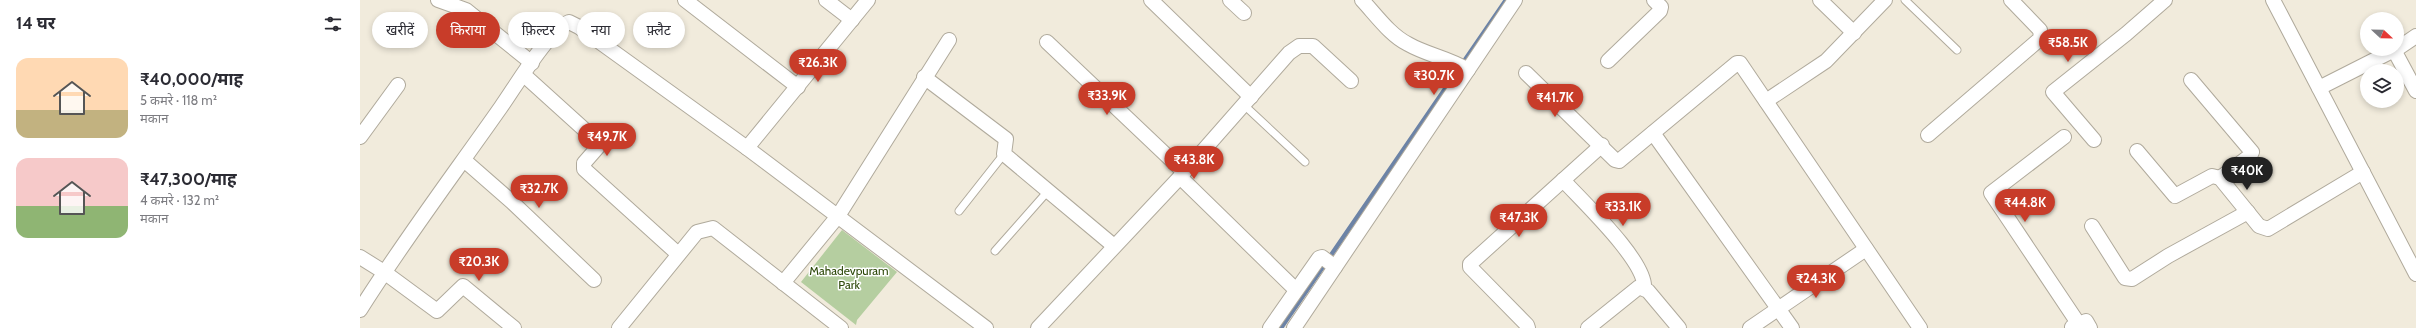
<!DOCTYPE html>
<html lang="hi">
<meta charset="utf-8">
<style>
:root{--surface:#fff;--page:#f7f7f7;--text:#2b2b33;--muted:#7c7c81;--accent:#c83c29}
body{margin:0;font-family:Cabin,"Noto Sans Devanagari",sans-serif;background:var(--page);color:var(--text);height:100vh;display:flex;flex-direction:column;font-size:15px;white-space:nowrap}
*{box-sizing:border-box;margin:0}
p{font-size:13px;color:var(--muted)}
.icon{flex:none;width:22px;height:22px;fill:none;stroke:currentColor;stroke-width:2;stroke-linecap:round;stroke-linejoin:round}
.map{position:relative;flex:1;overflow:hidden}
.panel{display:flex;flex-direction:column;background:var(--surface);width:360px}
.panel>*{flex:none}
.top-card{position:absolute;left:12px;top:12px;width:380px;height:36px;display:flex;gap:8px}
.needle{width:26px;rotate:112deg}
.fabs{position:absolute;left:2000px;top:12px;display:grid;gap:8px}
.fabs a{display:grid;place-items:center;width:44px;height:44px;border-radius:50%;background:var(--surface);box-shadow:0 2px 6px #0003;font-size:20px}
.price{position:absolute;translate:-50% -34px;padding:0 9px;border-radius:14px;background:var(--accent);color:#fff;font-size:13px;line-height:26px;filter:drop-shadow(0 1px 2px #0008)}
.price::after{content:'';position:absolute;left:50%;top:24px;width:12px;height:9px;margin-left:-6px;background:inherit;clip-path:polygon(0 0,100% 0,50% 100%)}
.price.selected{background:#222;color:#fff}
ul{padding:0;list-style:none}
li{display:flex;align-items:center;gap:12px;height:100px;padding:0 16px}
li span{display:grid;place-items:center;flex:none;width:112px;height:80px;border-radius:12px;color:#555}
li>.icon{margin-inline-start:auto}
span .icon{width:48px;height:48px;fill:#fffc;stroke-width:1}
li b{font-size:17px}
h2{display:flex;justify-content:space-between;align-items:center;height:48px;padding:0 16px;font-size:17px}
.pill{padding:0 14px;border-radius:18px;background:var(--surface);box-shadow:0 2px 6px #0003;font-size:14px;line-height:36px}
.pill.selected{background:var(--accent);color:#fff}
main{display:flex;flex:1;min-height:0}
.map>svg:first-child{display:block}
.green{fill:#b5cea0}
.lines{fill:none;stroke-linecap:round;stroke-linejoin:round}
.stream{stroke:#6c83a6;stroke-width:4.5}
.lane-casing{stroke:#b0aa9c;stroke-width:9}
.street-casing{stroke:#b0aa9c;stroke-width:16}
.lane{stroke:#fff;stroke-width:7}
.street{stroke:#fff;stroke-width:14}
.labels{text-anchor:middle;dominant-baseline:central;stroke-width:3;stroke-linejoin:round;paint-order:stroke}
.park-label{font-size:12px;fill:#2e490a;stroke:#fff}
</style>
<main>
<section class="panel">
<h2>14 घर<svg class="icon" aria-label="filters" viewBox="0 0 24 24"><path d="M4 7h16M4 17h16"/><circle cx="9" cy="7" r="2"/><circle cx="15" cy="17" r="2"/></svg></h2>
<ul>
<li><span style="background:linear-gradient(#ffd9b3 65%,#c2b280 0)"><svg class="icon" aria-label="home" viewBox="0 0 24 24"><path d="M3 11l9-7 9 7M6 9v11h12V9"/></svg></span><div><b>₹40,000/माह</b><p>5 कमरे · 118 m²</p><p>मकान</p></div></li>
<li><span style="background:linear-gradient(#f6c9c9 60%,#8fb573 0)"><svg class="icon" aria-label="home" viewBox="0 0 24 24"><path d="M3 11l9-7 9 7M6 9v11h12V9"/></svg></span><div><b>₹47,300/माह</b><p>4 कमरे · 132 m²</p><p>मकान</p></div></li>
</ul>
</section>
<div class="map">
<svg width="2056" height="328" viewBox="0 0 2056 328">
<rect width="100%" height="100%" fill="#f1ebdc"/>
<path class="green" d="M482 230 537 272 497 320 496 325 441 282Z"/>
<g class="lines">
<path class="stream" d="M921 328 1146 0"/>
<g class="lane-casing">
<g id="lane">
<path d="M1545 0 1597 50"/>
<path d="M884 105 945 162"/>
<path d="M599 211 644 154"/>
<path d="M635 251 688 191"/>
</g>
</g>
<g class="street-casing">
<g id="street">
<path d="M78 0 106 10 172 63"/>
<path d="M325 0 438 87"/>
<path d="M466 0 492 20"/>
<path d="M791 0 891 97"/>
<path d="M870 0 884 13"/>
<path d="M1002 0C1016 15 1030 35 1048 44 1067 55 1089 58 1108 70"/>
<path d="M1460 0 1494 33"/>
<path d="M1913 0 2056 274"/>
<path d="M687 42 824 172"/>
<path d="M2037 49 2056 36"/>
<path d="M2034 50 2056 91"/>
<path d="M1248 61 1300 11 1301 7 1294 0"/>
<path d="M1166 73 1255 160 1259 161 1377 63H1380L1560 328"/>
<path d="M164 75 237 141 238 147 224 163V169L318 254"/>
<path d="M564 77 646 139 644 154 754 246"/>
<path d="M1831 80 1892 152 1890 156 1860 178"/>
<path d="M1959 88 2036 49"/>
<path d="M1406 101 1466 61 1525 0"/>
<path d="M1293 133 1432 328"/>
<path d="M1568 135 1681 38 1680 30 1651 0"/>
<path d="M0 137 38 85"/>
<path d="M1704 137 1631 193 1718 323"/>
<path d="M1734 140 1693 92 1766 34 1805 0"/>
<path d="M387 148 508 0"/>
<path d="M1777 151 1815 196 1852 176 1860 178 1899 226 1908 229 2003 172"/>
<path d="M104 160 152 202 234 280"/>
<path d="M820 177 936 290"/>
<path d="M1203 180C1222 201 1287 262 1284 288"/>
<path d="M1732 226 1765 278 1772 279 1808 256 1888 212"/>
<path d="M0 257 24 272 77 311 103 286 154 328"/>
<path d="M423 283 478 216 589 40"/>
<path d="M0 310C44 240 94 174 141 107 156 86 188 31 209 22L219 27 387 148 626 328"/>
<path d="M1712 327 1726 321 1730 328"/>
<path d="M259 328 337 232 353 228 481 328"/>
<path d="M678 328 820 177 929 53 939 46H953L991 81"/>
<path d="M910 328 959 258 962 257 975 267"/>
<path d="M934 328 1155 0"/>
<path d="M1168 328 1167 325 1110 267V264L1242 145"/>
<path d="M1228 328 1279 287 1288 291 1319 328"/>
<path d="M1390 328 1506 249"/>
</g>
</g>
<use href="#lane" class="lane"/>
<use href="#street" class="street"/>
</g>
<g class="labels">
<g class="park-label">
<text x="489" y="270">Mahadevpuram<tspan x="489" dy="14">Park</tspan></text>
</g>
</g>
</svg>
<div class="fabs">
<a><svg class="needle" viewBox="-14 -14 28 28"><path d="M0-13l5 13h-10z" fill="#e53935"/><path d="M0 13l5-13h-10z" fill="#7c7c81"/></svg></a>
<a><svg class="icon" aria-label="layers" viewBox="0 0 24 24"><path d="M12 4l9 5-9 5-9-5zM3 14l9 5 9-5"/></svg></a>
</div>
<b class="price" style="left:1708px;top:63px">₹58.5K</b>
<b class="price" style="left:458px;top:83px">₹26.3K</b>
<b class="price" style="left:1074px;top:96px">₹30.7K</b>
<b class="price" style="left:747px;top:116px">₹33.9K</b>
<b class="price" style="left:1195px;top:118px">₹41.7K</b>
<b class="price" style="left:247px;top:157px">₹49.7K</b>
<b class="price" style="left:834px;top:180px">₹43.8K</b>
<b class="price selected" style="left:1887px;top:191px">₹40K</b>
<b class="price" style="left:179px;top:209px">₹32.7K</b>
<b class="price" style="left:1665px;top:223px">₹44.8K</b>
<b class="price" style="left:1263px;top:227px">₹33.1K</b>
<b class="price" style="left:1159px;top:238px">₹47.3K</b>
<b class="price" style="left:119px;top:282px">₹20.3K</b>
<b class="price" style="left:1456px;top:299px">₹24.3K</b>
<div class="top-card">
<a class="pill">खरीदें</a>
<a class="pill selected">किराया</a>
<a class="pill">फ़िल्टर</a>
<a class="pill">नया</a>
<a class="pill">फ़्लैट</a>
</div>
</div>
</main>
